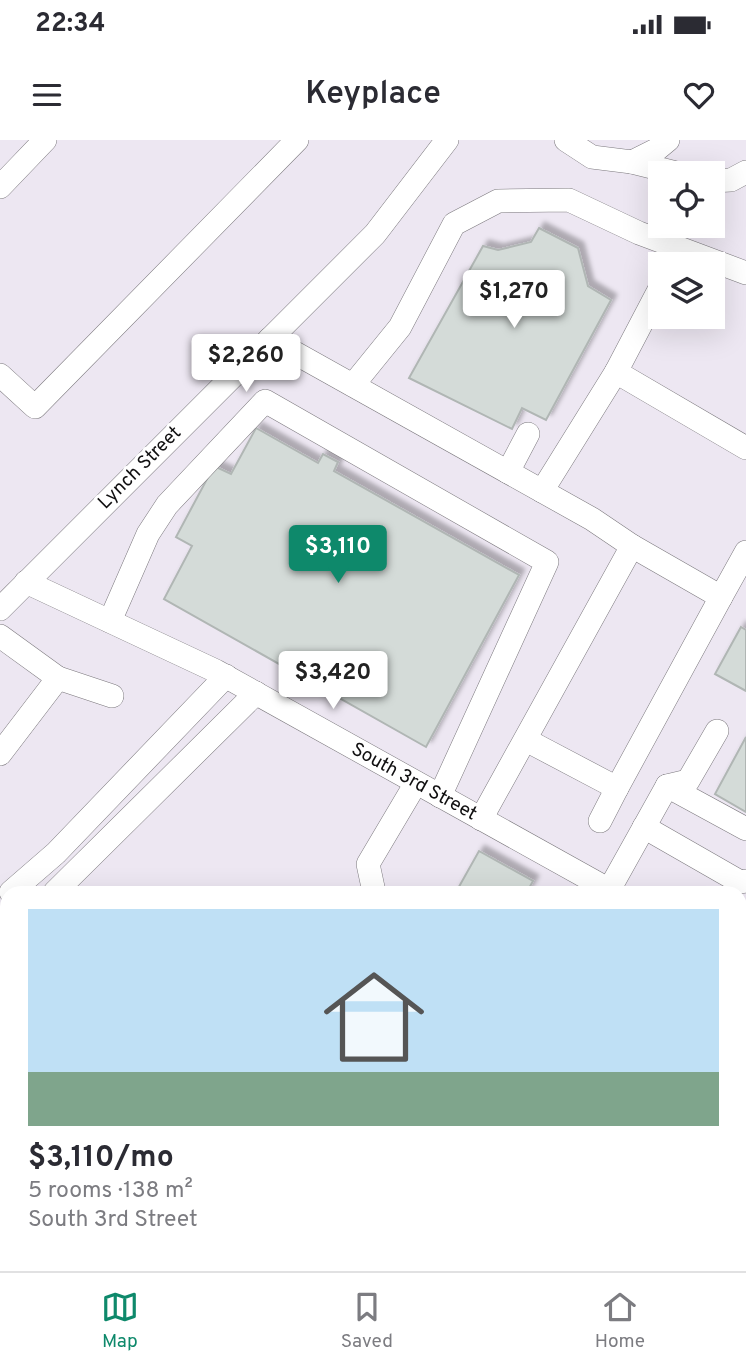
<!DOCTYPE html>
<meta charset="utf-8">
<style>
:root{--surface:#fff;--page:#f2f2f3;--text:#2b2b33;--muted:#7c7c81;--line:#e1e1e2;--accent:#0e896b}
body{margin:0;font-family:Overpass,sans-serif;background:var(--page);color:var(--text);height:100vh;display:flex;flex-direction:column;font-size:26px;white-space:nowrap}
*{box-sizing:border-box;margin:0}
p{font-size:23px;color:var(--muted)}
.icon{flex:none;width:38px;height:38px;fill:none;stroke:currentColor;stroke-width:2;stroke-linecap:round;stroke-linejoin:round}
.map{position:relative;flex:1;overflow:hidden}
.side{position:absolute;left:0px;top:746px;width:747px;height:387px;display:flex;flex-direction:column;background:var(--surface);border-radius:21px 21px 0 0;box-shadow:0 7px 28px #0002}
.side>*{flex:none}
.controls{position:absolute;left:648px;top:21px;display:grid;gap:14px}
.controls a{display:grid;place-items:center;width:77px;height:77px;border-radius:0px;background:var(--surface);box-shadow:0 7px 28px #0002;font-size:35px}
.price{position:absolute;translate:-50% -60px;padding:0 16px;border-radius:7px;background:#fff;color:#222;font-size:23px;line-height:46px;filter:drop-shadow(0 2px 4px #0008)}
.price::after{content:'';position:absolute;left:50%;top:42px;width:21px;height:16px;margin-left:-10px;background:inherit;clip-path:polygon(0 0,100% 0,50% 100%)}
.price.on{background:var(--accent);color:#fff}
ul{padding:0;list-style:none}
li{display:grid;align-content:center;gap:14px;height:371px;padding:0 28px}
li span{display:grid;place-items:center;height:217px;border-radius:0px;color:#555}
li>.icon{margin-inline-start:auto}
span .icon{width:126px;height:126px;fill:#fffc;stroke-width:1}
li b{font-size:30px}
.status{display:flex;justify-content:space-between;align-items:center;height:49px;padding:0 35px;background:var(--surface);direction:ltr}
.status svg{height:19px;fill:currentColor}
header{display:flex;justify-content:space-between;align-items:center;height:91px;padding:0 28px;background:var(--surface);font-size:32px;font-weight:600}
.dock{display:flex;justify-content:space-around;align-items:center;height:98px;border-top:2px solid var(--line);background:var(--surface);font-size:19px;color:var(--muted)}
.dock a{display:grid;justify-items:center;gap:4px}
.dock .on{color:var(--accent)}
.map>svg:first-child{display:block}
.built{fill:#ede7f2;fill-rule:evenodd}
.building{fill:#d4dbd8;stroke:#b0b6b4;stroke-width:2;filter:url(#shadow)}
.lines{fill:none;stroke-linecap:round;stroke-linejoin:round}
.minor-casing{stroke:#7c797e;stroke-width:24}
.minor{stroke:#fff;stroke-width:23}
.labels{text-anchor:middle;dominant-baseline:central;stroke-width:6;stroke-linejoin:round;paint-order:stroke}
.street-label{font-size:19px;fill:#100f10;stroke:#fff}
</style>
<div class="status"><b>22:34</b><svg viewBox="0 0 49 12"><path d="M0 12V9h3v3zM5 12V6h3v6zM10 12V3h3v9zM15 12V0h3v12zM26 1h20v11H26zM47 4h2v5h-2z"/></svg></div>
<header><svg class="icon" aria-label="menu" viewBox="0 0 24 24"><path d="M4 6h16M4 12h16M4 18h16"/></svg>Keyplace<svg class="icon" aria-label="heart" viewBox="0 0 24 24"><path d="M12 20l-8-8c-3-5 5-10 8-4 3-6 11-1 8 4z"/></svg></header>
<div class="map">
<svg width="746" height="1131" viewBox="0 0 746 1131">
<defs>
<filter id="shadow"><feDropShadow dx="5.5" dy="-5.5" stdDeviation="2" flood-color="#0004"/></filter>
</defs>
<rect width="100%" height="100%" fill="#f8f5fb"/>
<path class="built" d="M0 0H746V1131H0ZM660 33H712V86H660ZM660 124H712V177H660ZM7 752H740V1125H7Z"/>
<g class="building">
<path d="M539 88 578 108 588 146 611 160 546 280 522 268 512 289 409 238 483 106 498 110 531 102Z"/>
<path d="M256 288 318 323 323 314 338 322 334 331 519 435 426 607 164 459 192 406 176 397 214 326 231 334Z"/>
<path d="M741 487 746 490V551L715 534Z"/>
<path d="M746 597V672L715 654Z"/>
<path d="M479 711 533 741 527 752H456Z"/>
<path d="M371 1125H508L518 1131H368Z"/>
</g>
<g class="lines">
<g class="minor-casing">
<g id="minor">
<path d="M566 0 592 17 632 22"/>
<path d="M668 0 656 10 632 22 676 33"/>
<path d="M712 41 731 40 746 32"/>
<path d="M0 47 45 0"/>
<path d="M660 148 616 232 746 308"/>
<path d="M270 199 592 379 632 406 481 679"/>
<path d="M0 235 35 267 297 0"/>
<path d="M353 245 400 187 454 84 498 61 569 60 639 93 746 133"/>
<path d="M508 332 528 294"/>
<path d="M542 351 616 232"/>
<path d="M26 442 216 531 613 752"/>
<path d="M721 457 746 412"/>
<path d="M0 469 375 94 447 0"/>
<path d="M110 481 148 394 167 365 265 261 547 422 440 656"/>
<path d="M0 496 58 538 0 614"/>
<path d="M58 538 112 556"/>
<path d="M526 600 617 648 721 457 632 406"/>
<path d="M667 646 746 689"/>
<path d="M600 681 617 648"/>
<path d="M644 687 740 742 746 741"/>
<path d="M609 750 667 646 688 641 717 591"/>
<path d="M11 752 56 713 226 536"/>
<path d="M55 752 256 553"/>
<path d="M374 752 368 724 416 643"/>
<path d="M0 786 7 790"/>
<path d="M740 835 746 824"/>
<path d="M740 1054 746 1044"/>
<path d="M614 1125 624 1131"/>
<path d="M735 1125 745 1131"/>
<path d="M587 1131 590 1125"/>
</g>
</g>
<use href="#minor" class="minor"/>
</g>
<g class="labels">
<g class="street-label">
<text transform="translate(140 328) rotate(-45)">Lynch Street</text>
<text transform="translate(414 642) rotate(29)">South 3rd Street</text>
</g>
</g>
</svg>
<div class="controls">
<a><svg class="icon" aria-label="locate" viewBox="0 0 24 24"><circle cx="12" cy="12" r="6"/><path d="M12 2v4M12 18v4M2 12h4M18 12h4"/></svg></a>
<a><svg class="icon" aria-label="layers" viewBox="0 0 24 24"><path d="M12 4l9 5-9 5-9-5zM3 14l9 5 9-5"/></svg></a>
</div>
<b class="price" style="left:514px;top:190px">$1,270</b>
<b class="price" style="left:246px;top:254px">$2,260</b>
<b class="price on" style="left:338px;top:445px">$3,110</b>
<b class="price" style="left:333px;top:571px">$3,420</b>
<section class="side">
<ul>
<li><span style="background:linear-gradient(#bfe0f5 75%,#7fa58c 0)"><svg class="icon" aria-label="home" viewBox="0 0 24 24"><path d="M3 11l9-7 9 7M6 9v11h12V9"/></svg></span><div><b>$3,110/mo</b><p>5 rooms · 138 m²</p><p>South 3rd Street</p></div></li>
</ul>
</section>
</div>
<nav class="dock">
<a class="on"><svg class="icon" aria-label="map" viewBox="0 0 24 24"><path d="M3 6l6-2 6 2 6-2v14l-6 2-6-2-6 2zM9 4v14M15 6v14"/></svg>Map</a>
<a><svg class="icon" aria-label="saved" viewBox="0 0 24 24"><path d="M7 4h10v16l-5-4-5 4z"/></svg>Saved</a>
<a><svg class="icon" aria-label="home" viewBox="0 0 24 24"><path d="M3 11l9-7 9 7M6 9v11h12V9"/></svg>Home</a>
</nav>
